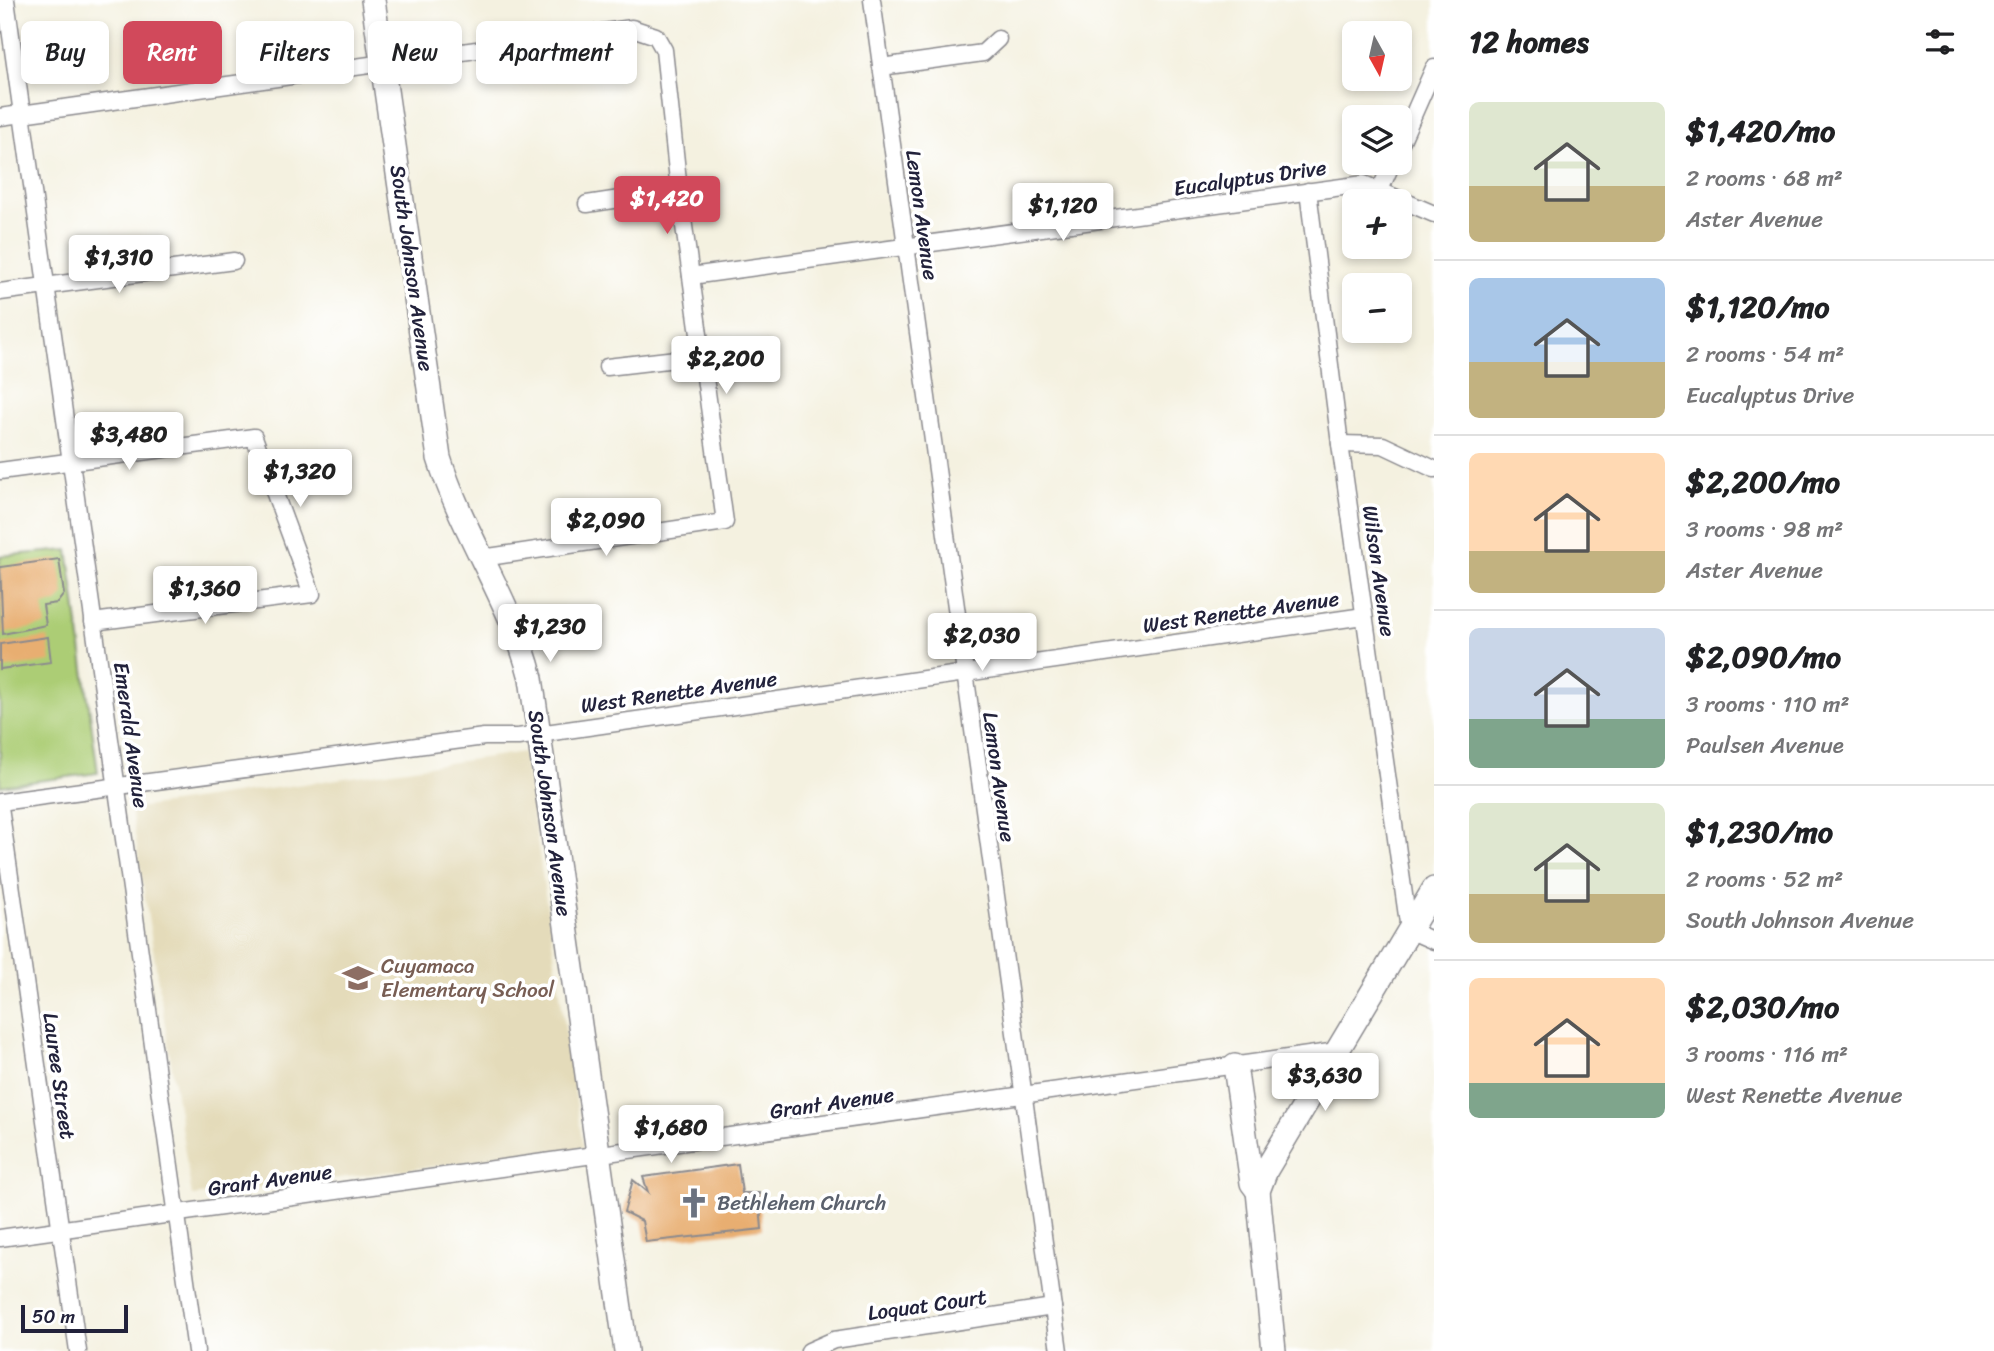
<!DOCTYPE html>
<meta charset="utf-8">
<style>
:root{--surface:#fff;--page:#f6f6f6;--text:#202124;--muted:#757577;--line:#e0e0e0;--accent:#d1495b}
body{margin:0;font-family:Sriracha,sans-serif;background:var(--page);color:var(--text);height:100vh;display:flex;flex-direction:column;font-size:26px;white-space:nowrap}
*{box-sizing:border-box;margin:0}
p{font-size:23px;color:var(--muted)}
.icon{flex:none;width:38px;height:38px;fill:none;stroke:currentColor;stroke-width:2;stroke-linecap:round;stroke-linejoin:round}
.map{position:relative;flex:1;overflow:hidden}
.panel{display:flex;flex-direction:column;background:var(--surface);width:560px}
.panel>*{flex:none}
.top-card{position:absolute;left:21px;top:21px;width:665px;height:63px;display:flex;gap:14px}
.needle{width:46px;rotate:172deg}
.controls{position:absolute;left:1342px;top:21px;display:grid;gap:14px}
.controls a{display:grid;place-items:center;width:70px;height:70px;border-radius:10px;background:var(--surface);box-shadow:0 4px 10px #0003;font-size:35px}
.scale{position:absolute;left:21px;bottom:18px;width:107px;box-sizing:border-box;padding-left:7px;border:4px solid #22223b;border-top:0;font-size:19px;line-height:24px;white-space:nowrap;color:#22223b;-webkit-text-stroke:5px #fff;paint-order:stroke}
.price{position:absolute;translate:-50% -60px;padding:0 16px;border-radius:7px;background:#fff;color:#222;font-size:23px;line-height:46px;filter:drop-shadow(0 2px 4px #0008)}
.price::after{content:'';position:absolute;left:50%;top:42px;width:21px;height:16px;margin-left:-10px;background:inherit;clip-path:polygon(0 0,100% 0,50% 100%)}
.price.selected{background:var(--accent);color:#fff}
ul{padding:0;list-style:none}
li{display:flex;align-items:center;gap:21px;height:175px;padding:0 35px}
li+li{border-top:2px solid var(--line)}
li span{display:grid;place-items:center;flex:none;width:196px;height:140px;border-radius:10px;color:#555}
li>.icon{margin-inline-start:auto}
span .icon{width:84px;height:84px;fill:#fffc;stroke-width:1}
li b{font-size:30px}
h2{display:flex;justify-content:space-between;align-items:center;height:84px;padding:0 35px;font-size:30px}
.chip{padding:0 24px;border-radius:10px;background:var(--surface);box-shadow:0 4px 10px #0003;font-size:24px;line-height:63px}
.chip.selected{background:var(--accent);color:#fff}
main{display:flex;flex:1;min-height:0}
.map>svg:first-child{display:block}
.built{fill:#e4dbba}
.green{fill:#accd75;stroke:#677858;stroke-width:2}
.building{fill:#e8ae71}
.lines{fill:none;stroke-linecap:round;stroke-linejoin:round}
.street-casing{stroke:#8b8a8e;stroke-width:19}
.secondary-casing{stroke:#8b8a8e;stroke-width:26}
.street{stroke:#fff;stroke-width:16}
.secondary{stroke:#fff;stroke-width:23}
.labels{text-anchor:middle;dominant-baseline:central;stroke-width:7;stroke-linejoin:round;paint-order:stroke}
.street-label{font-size:21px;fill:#22223b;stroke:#fff}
.education-label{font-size:21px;fill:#785e54;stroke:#fff;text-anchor:start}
.worship-label{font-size:21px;fill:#5b616d;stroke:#fff;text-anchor:start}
</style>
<main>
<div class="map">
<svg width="1434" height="1351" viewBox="0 0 1434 1351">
<rect width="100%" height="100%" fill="#fff"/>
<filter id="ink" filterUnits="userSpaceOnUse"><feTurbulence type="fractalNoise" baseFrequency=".0143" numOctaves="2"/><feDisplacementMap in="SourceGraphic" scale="14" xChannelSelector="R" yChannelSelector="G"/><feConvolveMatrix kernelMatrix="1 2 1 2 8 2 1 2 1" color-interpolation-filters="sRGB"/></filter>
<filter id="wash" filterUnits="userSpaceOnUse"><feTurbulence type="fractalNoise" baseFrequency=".00686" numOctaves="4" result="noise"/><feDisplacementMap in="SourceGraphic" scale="28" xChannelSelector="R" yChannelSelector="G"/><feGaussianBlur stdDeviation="1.57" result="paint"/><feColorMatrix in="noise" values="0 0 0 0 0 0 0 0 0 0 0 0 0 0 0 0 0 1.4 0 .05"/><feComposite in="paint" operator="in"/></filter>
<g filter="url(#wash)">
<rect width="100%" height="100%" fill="#f4f1e0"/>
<path class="built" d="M524 752 583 1148 192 1196 131 809Z"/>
<path class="green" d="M68 550 98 773 0 786V556Z"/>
<g id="blocks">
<g class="building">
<path d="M59 559 64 594 57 603 43 605 46 625 3 634 0 567Z"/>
<path d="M48 637 51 662 0 669V644Z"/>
<path d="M738 1164 742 1193H759L762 1229 646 1242 642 1221 624 1212 633 1180 648 1192 643 1177Z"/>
</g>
</g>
</g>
<g filter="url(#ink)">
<use href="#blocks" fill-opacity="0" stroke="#8b8a8e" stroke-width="2"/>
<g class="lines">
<g class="street-casing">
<g id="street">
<path d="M6 0 196 1351"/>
<path d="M872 0 1059 1351"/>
<path d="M881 67 983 53 998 39"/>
<path d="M0 117 632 28 656 36 664 50 679 190 725 522 482 558"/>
<path d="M1400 145 1434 68"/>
<path d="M1380 190 1392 163"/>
<path d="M1308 191 1340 444 1409 930 1434 941"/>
<path d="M587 204 679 190"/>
<path d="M691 276 1364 184 1434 214"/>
<path d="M0 292 234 261"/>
<path d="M607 367 702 356"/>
<path d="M1340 444 1383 445 1434 469"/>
<path d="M0 471 254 437 312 594 93 622"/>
<path d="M0 802 484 737H518L1364 616"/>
<path d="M0 807 78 1351"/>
<path d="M0 1238 1337 1051"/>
<path d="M809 1351 834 1340 1053 1307"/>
</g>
</g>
<g class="secondary-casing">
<g id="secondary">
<path d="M373 0 439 458C463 535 511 600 531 678L626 1351"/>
<path d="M1235 1066 1252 1183 1258 1191"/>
<path d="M1274 1351 1258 1191 1266 1170 1434 889"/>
</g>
</g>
<use href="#street" class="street"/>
<use href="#secondary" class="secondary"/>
</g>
</g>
<defs>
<g id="school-bare" transform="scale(2.415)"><path d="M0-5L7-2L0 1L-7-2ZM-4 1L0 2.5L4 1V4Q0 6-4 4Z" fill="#8d6e63" stroke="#fff" stroke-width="2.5" paint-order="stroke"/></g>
<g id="church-bare" transform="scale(2.415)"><path d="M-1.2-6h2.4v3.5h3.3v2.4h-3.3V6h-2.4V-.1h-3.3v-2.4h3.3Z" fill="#6b7280" stroke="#fff" stroke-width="2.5" paint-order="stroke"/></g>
</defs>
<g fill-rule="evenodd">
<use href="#school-bare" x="358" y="978"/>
<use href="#church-bare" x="694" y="1203"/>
</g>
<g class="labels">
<g class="street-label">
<text transform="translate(1250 178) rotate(-8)">Eucalyptus Drive</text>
<text transform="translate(922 215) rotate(82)">Lemon Avenue</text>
<text transform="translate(412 268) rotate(82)">South Johnson Avenue</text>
<text transform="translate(1379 571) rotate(82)">Wilson Avenue</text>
<text transform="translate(1241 612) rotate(-8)">West Renette Avenue</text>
<text transform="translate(679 692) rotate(-8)">West Renette Avenue</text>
<text transform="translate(131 735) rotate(82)">Emerald Avenue</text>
<text transform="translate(999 777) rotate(82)">Lemon Avenue</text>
<text transform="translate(550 813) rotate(82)">South Johnson Avenue</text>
<text transform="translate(59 1076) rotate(82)">Lauree Street</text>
<text transform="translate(832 1103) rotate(-8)">Grant Avenue</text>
<text transform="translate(270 1180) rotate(-8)">Grant Avenue</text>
<text transform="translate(927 1305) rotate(-8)">Loquat Court</text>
</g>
<g class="education-label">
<text x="381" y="966">Cuyamaca<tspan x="381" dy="24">Elementary School</tspan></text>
</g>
<g class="worship-label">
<text x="717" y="1203">Bethlehem Church</text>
</g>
</g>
</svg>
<div class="controls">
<a><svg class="needle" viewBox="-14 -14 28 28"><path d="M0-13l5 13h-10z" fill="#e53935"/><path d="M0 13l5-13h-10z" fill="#757577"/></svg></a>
<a><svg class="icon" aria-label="layers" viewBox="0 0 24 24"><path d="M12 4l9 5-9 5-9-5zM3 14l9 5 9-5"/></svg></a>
<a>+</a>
<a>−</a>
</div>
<div class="scale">50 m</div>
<b class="price selected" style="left:667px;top:236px">$1,420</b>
<b class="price" style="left:1063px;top:243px">$1,120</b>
<b class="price" style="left:119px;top:295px">$1,310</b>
<b class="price" style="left:726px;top:396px">$2,200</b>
<b class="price" style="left:129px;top:472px">$3,480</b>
<b class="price" style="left:300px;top:509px">$1,320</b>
<b class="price" style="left:606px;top:558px">$2,090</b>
<b class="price" style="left:205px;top:626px">$1,360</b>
<b class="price" style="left:550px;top:664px">$1,230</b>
<b class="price" style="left:982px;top:673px">$2,030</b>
<b class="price" style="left:1325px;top:1113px">$3,630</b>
<b class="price" style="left:671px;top:1165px">$1,680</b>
<div class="top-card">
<a class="chip">Buy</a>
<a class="chip selected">Rent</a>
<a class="chip">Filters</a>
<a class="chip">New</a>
<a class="chip">Apartment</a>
</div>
</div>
<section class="panel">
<h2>12 homes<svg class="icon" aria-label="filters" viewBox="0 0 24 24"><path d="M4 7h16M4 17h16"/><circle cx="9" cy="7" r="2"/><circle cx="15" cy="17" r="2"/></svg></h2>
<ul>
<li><span style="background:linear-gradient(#dfe7d0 60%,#c2b280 0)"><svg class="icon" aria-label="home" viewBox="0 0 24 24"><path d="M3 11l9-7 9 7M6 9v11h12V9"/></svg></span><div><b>$1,420/mo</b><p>2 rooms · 68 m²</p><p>Aster Avenue</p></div></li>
<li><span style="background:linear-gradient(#a9c7e8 60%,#c2b280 0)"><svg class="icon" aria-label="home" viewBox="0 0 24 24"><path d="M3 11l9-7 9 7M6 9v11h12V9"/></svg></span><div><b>$1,120/mo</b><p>2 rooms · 54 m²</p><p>Eucalyptus Drive</p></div></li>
<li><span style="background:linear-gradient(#ffd9b3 70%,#c2b280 0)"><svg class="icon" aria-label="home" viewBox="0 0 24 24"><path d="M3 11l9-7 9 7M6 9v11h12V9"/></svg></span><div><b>$2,200/mo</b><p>3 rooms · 98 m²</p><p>Aster Avenue</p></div></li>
<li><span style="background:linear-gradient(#c9d6e8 65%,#7fa58c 0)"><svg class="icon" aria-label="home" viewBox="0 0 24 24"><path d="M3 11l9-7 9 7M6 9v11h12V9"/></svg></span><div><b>$2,090/mo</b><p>3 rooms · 110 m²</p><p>Paulsen Avenue</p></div></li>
<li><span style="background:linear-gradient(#dfe7d0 65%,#c2b280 0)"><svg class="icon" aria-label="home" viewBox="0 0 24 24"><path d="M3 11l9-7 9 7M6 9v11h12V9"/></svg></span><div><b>$1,230/mo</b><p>2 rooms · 52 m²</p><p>South Johnson Avenue</p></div></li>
<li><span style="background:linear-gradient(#ffd9b3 75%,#7fa58c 0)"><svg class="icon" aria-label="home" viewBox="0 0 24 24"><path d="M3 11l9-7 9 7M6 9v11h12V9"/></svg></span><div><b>$2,030/mo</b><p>3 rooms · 116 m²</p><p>West Renette Avenue</p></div></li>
</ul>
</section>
</main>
